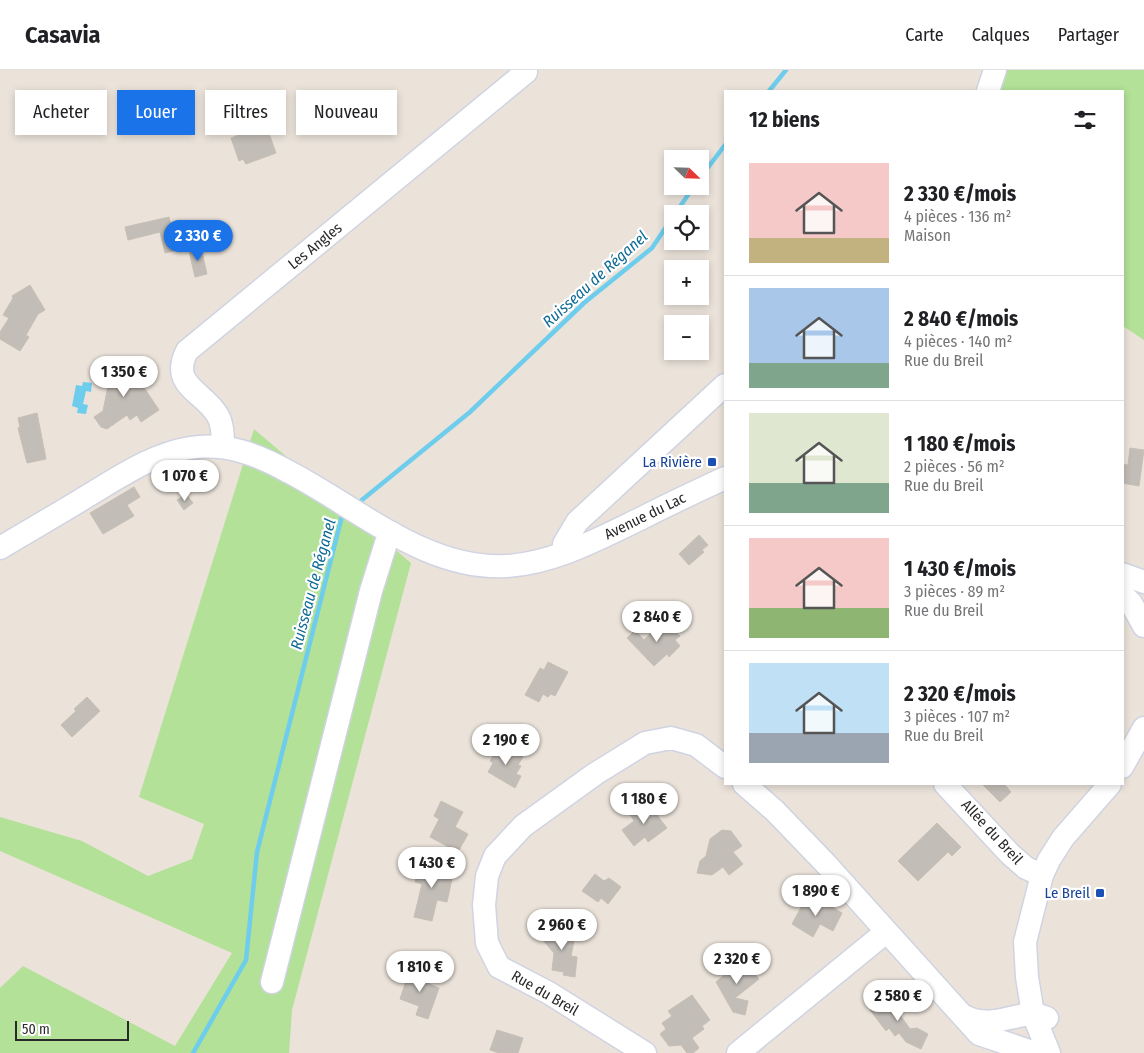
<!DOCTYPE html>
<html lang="fr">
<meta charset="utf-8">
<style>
:root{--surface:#fff;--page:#f6f6f6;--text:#202124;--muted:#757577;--line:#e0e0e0;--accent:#1a73e8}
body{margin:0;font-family:"Fira Sans Condensed",sans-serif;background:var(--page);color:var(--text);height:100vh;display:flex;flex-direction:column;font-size:19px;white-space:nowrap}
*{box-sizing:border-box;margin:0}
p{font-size:16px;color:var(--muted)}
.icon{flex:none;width:28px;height:28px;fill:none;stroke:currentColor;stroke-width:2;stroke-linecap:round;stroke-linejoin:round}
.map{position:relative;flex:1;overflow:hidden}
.side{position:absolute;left:724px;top:20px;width:400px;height:695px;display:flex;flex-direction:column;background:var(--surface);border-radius:0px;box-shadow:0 2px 8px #0003}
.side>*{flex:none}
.guide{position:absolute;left:15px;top:20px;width:475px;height:45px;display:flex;gap:10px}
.needle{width:32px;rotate:113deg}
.tools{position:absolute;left:664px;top:80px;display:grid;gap:10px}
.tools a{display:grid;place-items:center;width:45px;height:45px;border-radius:0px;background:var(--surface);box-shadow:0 2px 8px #0003;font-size:25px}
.scale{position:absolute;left:15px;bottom:12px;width:114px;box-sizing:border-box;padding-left:5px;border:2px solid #292929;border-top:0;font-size:14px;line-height:18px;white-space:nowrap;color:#292929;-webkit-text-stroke:4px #fff;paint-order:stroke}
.price{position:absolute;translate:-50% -42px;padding:0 11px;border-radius:18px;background:#fff;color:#222;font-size:16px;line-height:32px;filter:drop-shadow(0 1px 2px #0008)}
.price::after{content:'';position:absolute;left:50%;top:30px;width:15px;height:11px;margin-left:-8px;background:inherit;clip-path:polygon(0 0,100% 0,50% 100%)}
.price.active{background:var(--accent);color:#fff}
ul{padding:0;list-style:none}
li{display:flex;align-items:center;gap:15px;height:125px;padding:0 25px}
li+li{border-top:1px solid var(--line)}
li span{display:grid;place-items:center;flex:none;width:140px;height:100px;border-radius:0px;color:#555}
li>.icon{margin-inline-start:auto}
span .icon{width:60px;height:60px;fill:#fffc;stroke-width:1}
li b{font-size:21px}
h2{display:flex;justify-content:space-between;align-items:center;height:60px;padding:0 25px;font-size:21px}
.pill{padding:0 18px;border-radius:0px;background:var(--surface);box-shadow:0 2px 8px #0003;font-size:18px;line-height:45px}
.pill.active{background:var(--accent);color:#fff}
header{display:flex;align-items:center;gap:30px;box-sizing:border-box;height:70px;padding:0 25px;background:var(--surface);border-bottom:1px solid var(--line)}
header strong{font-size:24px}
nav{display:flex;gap:28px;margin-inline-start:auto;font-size:18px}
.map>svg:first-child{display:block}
.green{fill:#b2e197}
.water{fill:#6ecdec}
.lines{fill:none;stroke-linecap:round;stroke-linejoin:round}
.stream{stroke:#6ecdec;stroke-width:4.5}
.building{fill:#c3bdb7;stroke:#c6bfb4}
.minor-casing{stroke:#d0d3e2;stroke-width:25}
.minor{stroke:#fff;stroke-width:22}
.transit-dot{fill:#1a4fb4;stroke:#fff;stroke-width:2}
.labels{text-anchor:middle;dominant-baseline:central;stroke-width:4.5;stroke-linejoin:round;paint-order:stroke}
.street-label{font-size:15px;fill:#292929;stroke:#fff}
.transit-label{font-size:15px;fill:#164399;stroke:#fff;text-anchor:end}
.water-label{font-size:16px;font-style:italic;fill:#0f6b96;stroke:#fff}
</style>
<header>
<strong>Casavia</strong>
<nav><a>Carte</a><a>Calques</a><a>Partager</a></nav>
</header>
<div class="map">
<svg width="1144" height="983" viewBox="0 0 1144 983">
<rect width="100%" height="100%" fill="#ebe3da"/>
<g class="green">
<path d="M998 0H1144V270L1123 256 1122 21H991Z"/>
<path d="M254 359 411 493 292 940 289 983H0V918L23 896 175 976 232 883 0 781V747L82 771 148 806 192 789 204 754 139 727Z"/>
</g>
<path class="water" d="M83 312 92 313 91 322 86 321 83 334 88 335 86 344 77 343 78 338 72 336 76 315 82 316Z"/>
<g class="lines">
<g class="stream">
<path d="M769 21 786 0"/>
<path d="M700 108 725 75"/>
<path d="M675 144 694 116"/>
<path d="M357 434 470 342 584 233 652 178 672 148"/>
<path d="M193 983 246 890 257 782 342 446 345 444"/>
</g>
</g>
<g class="building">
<path d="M266 55 276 83 246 94 243 89 239 91 231 68Z"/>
<path d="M169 147 177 180 165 183 160 162 128 170 125 157Z"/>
<path d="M201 178 207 204 195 207 189 181Z"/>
<path d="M30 215 45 240 38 244 26 265 29 267 20 281 0 269V262L9 248 3 245 13 228 12 226Z"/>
<path d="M126 295 132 304 135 303 140 306 139 310 159 340 141 352 137 345 130 350 127 345 107 359 101 357 94 347 103 341 109 311 97 309 99 297 117 301Z"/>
<path d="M37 343 46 389 27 393 18 358 20 357 18 348Z"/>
<path d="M1130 378 1144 380 1139 416 1122 413V394L1128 395Z"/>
<path d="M134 417 140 427 127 435 134 446 103 464 90 443Z"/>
<path d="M186 424 193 433 184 440 177 430Z"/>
<path d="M699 465 708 475 702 480 704 482 689 495 679 484Z"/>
<path d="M665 550 680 566 675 570 680 576 669 587 667 584 654 596 627 568 635 560 644 570Z"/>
<path d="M548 592 568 602 555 626 551 624 548 627 543 624 539 632 525 625 540 598 544 600Z"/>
<path d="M87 627 100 641 72 667 61 655 76 641 74 639Z"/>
<path d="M500 674 523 687 518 695 521 696 516 704 521 706 515 718 488 702 493 693 490 691Z"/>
<path d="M982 714H1004L1011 722 1000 732Z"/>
<path d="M441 731 463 742 455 757 468 764 458 782 430 767 439 749 434 746Z"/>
<path d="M647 732 667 758 648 772 645 767 634 776 622 760 634 751 630 744Z"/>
<path d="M937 753 961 777 952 786 948 782 918 811 898 791Z"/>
<path d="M722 760 731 761 742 776 733 782 743 794 729 805 723 797 712 805 697 803 700 791 706 786 710 769Z"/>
<path d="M426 792 451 797 448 808 452 809 447 832 437 830 432 851 414 847 422 814 415 812 418 798 425 799Z"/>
<path d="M595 804 604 811 609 808 621 817 608 834 601 828 598 832 582 821Z"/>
<path d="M817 828 842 843 833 861 820 854 813 867 792 854 804 832Z"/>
<path d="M561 854 574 871 571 886 577 887 575 907 563 905 564 902 552 900 554 883 542 869Z"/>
<path d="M745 889 748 894 754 895 753 902 759 909 735 928 748 931 745 945 733 942 716 912 729 901 731 894 737 895Z"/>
<path d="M410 899 432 907 429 914 439 918 428 949 416 945 419 936 400 929Z"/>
<path d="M692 925 710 950 702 956 704 959 692 968 699 978 693 983H687L681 975 669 976 660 964 666 959 662 953 672 946 668 941Z"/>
<path d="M892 925 902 939 898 942 910 959 917 958 928 964 921 979 906 972 899 963 895 966 889 958 886 961 870 940Z"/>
<path d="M497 960 523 968 518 983H499L490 980Z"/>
</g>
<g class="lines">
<g class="minor-casing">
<g id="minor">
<path d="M988 21 995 0"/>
<path d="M223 377C223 367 223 355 218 346 204 321 169 316 187 281L526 2 524 0"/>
<path d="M0 478C30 460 60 443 89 425 121 406 153 384 190 378 227 372 258 385 289 402 357 437 426 501 507 496 555 493 600 468 642 448 669 434 697 421 725 408"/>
<path d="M565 483 564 474 577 452 725 315"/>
<path d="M1122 504 1144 512"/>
<path d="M1122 524 1131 533 1144 556"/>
<path d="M1122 697 1144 658"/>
<path d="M744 714 775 741 825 793 979 964 1035 983"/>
<path d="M945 714 1010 784 1026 798 1042 805"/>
<path d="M272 912 371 521 386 473 392 463"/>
<path d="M966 947C990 958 1008 946 1032 944 1036 944 1042 946 1047 948"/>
<path d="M645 983 549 923 499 897 487 873 484 835 487 806 495 786 523 756 595 704 645 673 671 668 696 675 725 697"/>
<path d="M738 983 886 862"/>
<path d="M1049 983 1033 944 1027 907 1025 872 1042 805 1049 790 1063 768 1110 714"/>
</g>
</g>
<use href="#minor" class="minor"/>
</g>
<g class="transit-dot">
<rect x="707" y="387" width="10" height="10" rx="2.5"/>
<rect x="1095" y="818" width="10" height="10" rx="2.5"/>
</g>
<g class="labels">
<g class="street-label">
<text transform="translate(315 176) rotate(-39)">Les Angles</text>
<text transform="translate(645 446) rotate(-26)">Avenue du Lac</text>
<text transform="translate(992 762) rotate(47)">Allée du Breil</text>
<text transform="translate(545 923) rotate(30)">Rue du Breil</text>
</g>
<g class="transit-label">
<text x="702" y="392">La Rivière</text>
<text x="1090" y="823">Le Breil</text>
</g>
<g class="water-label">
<text transform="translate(595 209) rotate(-42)">Ruisseau de Réganel</text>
<text transform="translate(313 514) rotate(-75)">Ruisseau de Réganel</text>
</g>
</g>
</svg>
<div class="tools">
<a><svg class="needle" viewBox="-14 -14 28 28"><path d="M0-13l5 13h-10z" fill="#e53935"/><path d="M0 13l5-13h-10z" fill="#757577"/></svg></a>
<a><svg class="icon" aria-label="locate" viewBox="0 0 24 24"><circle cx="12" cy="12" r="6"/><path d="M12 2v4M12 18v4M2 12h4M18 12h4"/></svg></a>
<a>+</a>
<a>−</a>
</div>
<div class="scale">50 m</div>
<b class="price active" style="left:198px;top:192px">2 330 €</b>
<b class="price" style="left:124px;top:328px">1 350 €</b>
<b class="price" style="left:185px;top:432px">1 070 €</b>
<b class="price" style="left:657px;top:573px">2 840 €</b>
<b class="price" style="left:506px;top:696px">2 190 €</b>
<b class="price" style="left:644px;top:755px">1 180 €</b>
<b class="price" style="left:432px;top:819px">1 430 €</b>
<b class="price" style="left:816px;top:847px">1 890 €</b>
<b class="price" style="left:562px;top:881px">2 960 €</b>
<b class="price" style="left:737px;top:915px">2 320 €</b>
<b class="price" style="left:420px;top:923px">1 810 €</b>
<b class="price" style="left:898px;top:952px">2 580 €</b>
<div class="guide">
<a class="pill">Acheter</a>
<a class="pill active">Louer</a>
<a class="pill">Filtres</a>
<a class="pill">Nouveau</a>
</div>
<section class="side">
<h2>12 biens<svg class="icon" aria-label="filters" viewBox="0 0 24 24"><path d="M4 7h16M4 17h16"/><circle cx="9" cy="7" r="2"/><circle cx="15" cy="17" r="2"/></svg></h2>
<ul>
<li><span style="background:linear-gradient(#f6c9c9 75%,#c2b280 0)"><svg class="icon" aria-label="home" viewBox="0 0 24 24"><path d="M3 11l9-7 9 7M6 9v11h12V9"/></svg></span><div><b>2 330 €/mois</b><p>4 pièces · 136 m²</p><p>Maison</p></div></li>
<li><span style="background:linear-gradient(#a9c7e8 75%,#7fa58c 0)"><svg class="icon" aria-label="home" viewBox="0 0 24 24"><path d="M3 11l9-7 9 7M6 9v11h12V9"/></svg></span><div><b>2 840 €/mois</b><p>4 pièces · 140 m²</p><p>Rue du Breil</p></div></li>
<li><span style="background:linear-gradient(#dfe7d0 70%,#7fa58c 0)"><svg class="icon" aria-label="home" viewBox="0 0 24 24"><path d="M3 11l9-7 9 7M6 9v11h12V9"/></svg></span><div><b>1 180 €/mois</b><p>2 pièces · 56 m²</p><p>Rue du Breil</p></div></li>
<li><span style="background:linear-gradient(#f6c9c9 70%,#8fb573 0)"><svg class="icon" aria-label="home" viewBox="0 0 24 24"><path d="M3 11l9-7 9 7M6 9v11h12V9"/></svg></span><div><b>1 430 €/mois</b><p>3 pièces · 89 m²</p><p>Rue du Breil</p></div></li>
<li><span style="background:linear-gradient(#bfe0f5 70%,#9aa5b1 0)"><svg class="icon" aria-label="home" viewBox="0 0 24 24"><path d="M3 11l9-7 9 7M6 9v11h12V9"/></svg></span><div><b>2 320 €/mois</b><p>3 pièces · 107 m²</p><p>Rue du Breil</p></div></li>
</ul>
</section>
</div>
